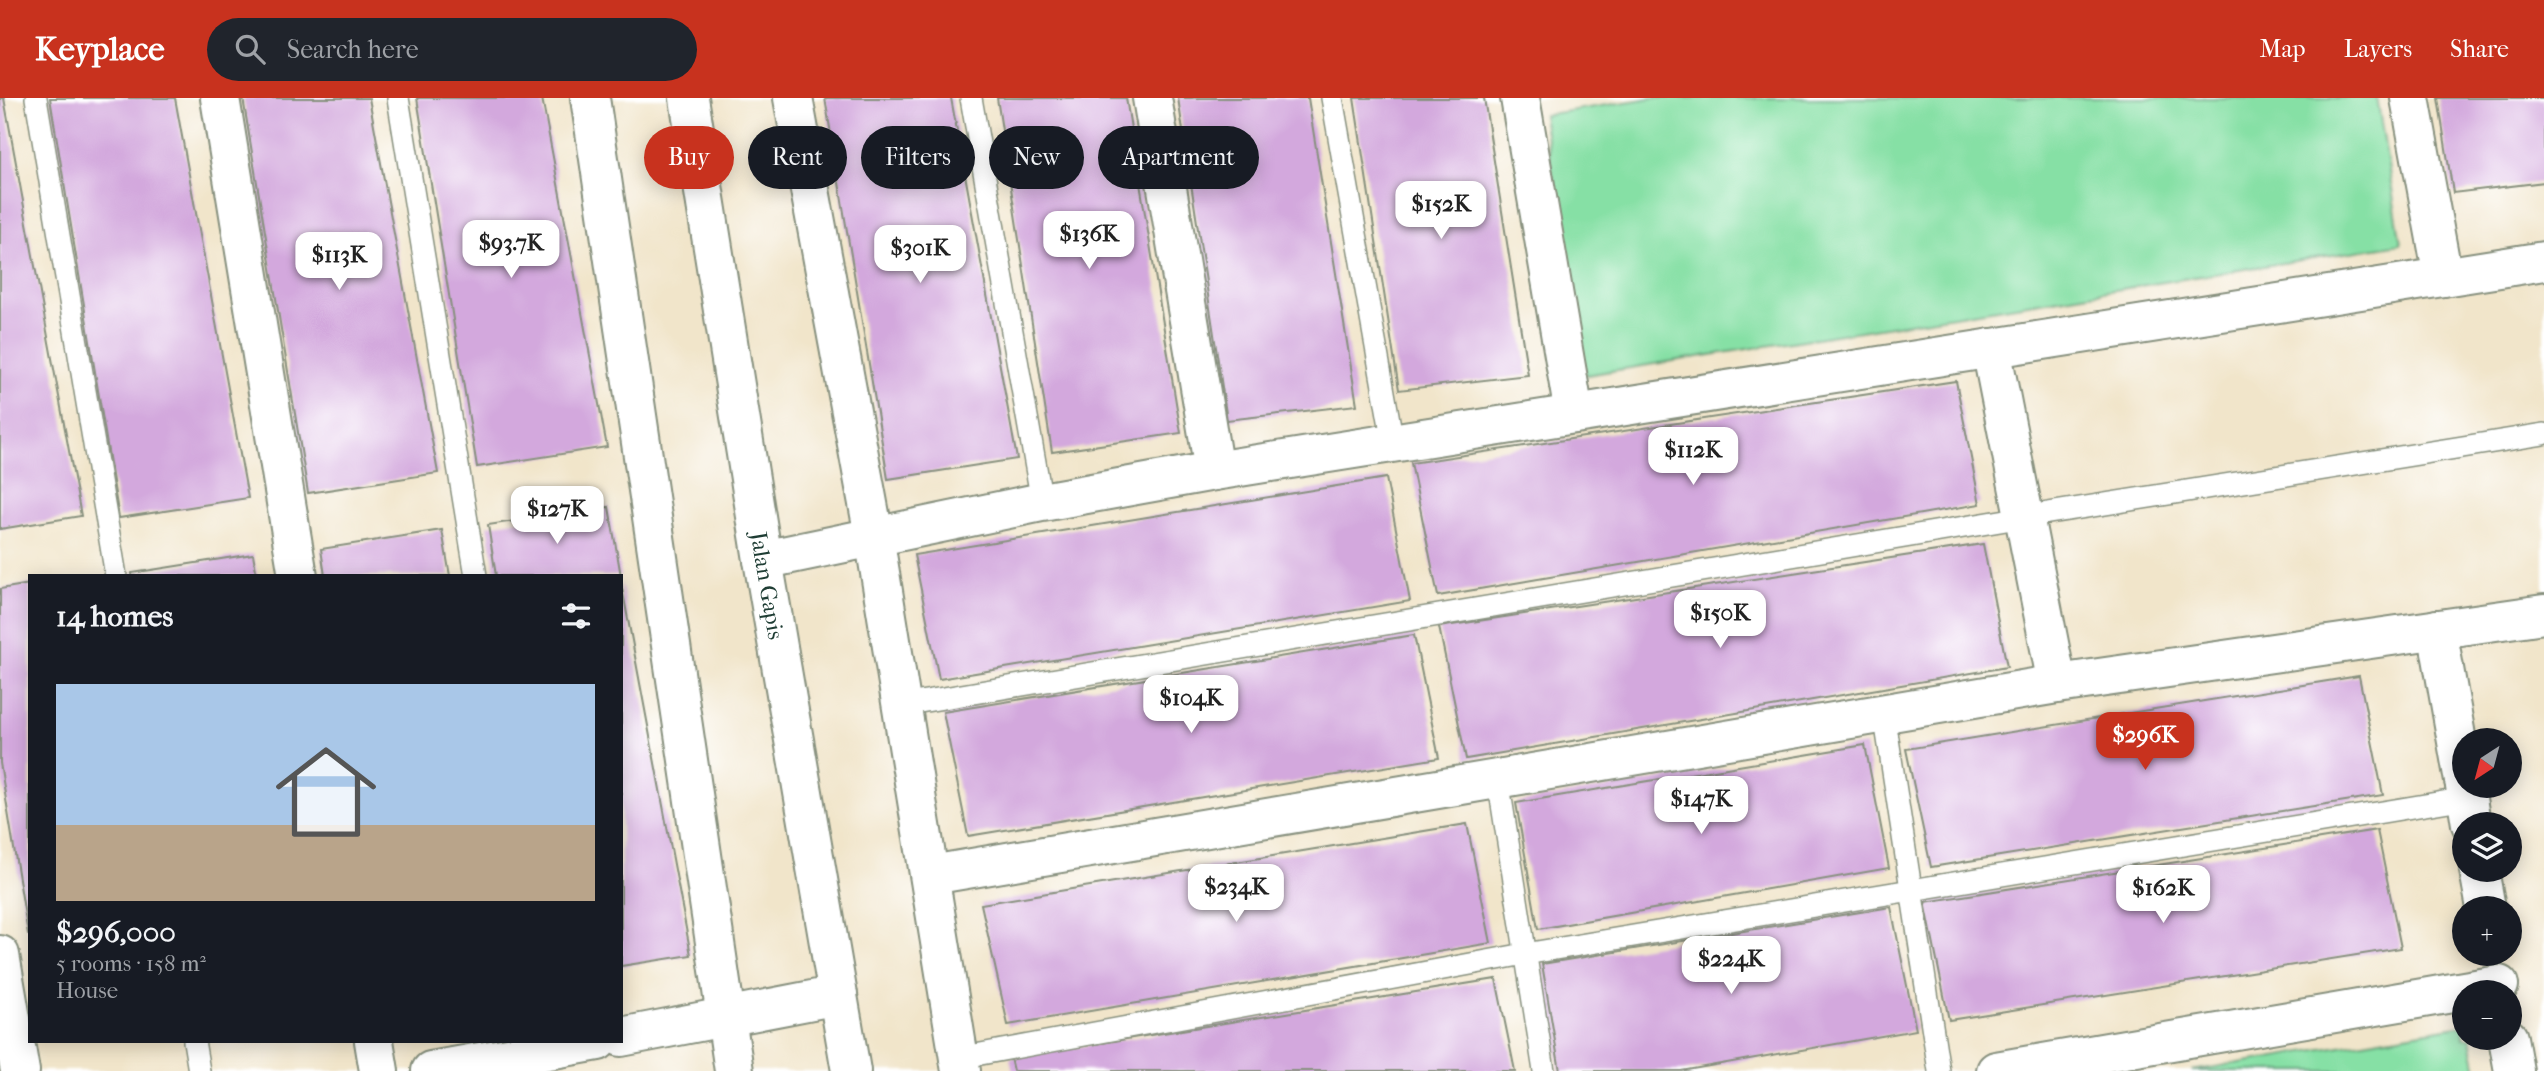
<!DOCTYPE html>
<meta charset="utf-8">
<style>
:root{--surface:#171b24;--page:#20242c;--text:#f1f3f6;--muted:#9ea1a6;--accent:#c8321e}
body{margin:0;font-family:"IM FELL French Canon",serif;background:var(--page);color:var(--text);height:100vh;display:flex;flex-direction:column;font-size:26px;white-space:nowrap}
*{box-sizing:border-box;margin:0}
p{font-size:23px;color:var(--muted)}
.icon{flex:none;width:38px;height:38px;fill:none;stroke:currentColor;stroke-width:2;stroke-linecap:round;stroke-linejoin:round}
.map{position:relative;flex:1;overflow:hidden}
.sheet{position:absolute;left:28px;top:476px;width:595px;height:469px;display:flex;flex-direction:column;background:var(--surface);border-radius:0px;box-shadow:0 4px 18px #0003}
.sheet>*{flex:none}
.banner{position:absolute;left:644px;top:28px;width:665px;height:63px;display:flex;gap:14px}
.needle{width:46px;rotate:216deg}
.buttons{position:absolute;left:2452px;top:630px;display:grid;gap:14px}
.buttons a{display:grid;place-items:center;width:70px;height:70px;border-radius:50%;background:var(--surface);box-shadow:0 4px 18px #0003;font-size:35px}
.price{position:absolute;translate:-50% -60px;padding:0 16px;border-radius:14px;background:#fff;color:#222;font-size:23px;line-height:46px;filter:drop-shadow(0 2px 4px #0008)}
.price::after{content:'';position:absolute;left:50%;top:42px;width:21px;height:16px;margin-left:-10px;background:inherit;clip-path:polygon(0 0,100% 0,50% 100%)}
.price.current{background:var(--accent);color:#fff}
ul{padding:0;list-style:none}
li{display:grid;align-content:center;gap:14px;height:371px;padding:0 28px}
li span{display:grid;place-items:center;height:217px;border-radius:0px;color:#555}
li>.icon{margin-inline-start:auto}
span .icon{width:126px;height:126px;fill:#fffc;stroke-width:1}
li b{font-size:30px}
h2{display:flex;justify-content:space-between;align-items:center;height:84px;padding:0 28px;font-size:30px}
.chip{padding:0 24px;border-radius:32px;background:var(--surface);box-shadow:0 4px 18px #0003;font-size:24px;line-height:63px}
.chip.current{background:var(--accent);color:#fff}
header{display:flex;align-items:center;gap:42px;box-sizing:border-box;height:98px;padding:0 35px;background:var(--accent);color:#fff}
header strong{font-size:33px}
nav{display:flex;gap:38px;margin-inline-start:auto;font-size:24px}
.search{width:490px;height:63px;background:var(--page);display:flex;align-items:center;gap:18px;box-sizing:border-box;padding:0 24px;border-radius:38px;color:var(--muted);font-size:26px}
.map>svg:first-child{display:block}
.green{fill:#86e0a5;stroke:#528e6c;stroke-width:2}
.building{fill:#d3a8dd}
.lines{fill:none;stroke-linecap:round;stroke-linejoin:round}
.service-casing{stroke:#88917f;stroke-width:24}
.minor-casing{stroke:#88917f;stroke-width:42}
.tertiary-casing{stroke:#88917f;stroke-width:42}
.service{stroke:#fff;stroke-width:21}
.minor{stroke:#fff;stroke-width:38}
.tertiary{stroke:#fff;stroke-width:38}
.labels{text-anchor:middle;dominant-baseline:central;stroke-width:5;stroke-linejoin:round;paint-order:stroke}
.street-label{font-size:23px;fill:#1f3d34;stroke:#fff}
</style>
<header>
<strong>Keyplace</strong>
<div class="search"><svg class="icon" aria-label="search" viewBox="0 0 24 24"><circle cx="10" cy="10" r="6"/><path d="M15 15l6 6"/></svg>Search here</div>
<nav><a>Map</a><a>Layers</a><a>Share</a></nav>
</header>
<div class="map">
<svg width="2544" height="973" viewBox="0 0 2544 973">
<rect width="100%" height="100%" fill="#fff"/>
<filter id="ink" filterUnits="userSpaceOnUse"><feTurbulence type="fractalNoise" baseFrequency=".0143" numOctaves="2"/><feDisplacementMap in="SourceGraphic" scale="14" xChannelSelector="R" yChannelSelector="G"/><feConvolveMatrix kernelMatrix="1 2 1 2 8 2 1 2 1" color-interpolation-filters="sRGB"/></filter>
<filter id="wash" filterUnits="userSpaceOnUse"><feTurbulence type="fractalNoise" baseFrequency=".00686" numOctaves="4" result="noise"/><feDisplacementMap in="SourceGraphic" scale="28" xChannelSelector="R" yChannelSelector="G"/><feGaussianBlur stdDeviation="1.57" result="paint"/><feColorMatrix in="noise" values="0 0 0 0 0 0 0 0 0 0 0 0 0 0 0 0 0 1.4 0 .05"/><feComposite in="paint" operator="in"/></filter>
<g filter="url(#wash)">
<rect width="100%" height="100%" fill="#f1e5ca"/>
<g class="green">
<path d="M1651 0H2377L2401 146 1586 277 1543 17Z"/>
<path d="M2464 927V940H2471L2477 973H2192Z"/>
</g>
<g id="blocks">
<g class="building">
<path d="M0 0H4L81 418 0 431Z"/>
<path d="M50 0H175L248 400 119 420Z"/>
<path d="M243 0H369L438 375 308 395Z"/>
<path d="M417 0H542L607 349 477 369Z"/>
<path d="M825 0H951L1017 361 888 381Z"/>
<path d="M997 0H1126L1181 335 1052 354Z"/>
<path d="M1178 0H1308L1357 307 1227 322Z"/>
<path d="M1354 0H1484L1528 277 1399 292Z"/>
<path d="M2438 0H2544V84L2453 95Z"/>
<path d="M1956 283 1980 406 1438 498 1411 365Z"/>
<path d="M1386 380 1410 503 939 581 914 457Z"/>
<path d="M609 409 621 478H496L488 427Z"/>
<path d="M442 432 450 478H325L321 451Z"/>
<path d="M1983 446 2007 569 1466 661 1439 529Z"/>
<path d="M253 456 257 478H132V475Z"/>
<path d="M621 484 691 857 621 868Z"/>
<path d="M30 486V836H28L0 665V491Z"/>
<path d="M1414 537 1439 660 968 738 943 614Z"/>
<path d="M2359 578 2383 697 1931 769 1906 651Z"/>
<path d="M1865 647 1889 770 1538 831 1516 705Z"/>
<path d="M1467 726 1491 845 1008 927 981 806Z"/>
<path d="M2377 732 2401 850 1949 922 1925 804Z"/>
<path d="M1891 809 1916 932 1681 973H1560L1542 866Z"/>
<path d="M1496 881 1515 973H1013L1010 960Z"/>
</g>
</g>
</g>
<g filter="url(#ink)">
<use href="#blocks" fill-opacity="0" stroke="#88917f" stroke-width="2"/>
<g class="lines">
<g class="service-casing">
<g id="service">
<path d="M36 0 116 478"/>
<path d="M398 0 476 478"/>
<path d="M971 0 1042 404"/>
<path d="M1332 0 1393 345"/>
<path d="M902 607 2024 419 2544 336"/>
<path d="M1884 615 1939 973"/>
<path d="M1498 681 1544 973"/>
<path d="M194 943 199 973"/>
<path d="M959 960 1525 856 2467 700"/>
</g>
</g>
<g class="minor-casing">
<g id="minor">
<path d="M220 0 298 478"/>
<path d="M590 0 734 973"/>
<path d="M793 0 874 438 961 973"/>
<path d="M1152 0 1214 373"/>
<path d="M1520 0 1574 316"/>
<path d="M2410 0 2443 179"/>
<path d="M1991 250 2057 586"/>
<path d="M763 462 1042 404 1214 373 2544 163"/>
<path d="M2437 531 2464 683"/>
<path d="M2465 688 2471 726"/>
<path d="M2479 772 2486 810"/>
<path d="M931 777 2057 586 2544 516"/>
<path d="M0 857 20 973"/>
<path d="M621 939 838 897"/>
<path d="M2508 940 2514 973"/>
<path d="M374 943 379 973"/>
<path d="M431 973 598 943"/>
<path d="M1996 973 2499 887"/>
</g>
</g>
<g class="tertiary-casing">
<g id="tertiary">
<path id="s1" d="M689 0 763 462 851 973"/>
</g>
</g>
<use href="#service" class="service"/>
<use href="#minor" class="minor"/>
<use href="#tertiary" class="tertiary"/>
</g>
</g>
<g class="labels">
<g class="street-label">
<text stroke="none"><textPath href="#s1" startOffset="494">Jalan Gapis</textPath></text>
</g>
</g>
</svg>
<div class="buttons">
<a><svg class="needle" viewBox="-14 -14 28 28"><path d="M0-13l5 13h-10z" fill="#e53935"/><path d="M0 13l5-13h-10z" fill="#9ea1a6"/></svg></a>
<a><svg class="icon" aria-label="layers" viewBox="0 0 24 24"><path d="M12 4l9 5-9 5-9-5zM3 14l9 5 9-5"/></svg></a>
<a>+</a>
<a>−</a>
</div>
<b class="price" style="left:1441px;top:143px">$152K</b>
<b class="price" style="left:1089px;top:173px">$136K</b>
<b class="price" style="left:511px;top:182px">$93.7K</b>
<b class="price" style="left:920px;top:187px">$301K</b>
<b class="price" style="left:339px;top:194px">$113K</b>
<b class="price" style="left:1693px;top:389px">$112K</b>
<b class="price" style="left:557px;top:448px">$127K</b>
<b class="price" style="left:1720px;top:552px">$150K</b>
<b class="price" style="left:1191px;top:637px">$104K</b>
<b class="price current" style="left:2145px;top:674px">$296K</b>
<b class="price" style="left:1701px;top:738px">$147K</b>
<b class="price" style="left:1236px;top:826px">$234K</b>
<b class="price" style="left:2163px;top:827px">$162K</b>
<b class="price" style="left:1731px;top:898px">$224K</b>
<div class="banner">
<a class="chip current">Buy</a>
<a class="chip">Rent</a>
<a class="chip">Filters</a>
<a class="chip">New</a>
<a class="chip">Apartment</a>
</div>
<section class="sheet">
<h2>14 homes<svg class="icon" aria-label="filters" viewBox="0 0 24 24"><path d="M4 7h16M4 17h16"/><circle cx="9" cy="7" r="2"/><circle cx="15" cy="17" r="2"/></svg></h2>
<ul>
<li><span style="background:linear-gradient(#a9c7e8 65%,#b9a48a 0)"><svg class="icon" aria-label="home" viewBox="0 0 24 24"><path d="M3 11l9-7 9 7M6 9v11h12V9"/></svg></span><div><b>$296,000</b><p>5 rooms · 158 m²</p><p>House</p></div></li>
</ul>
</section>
</div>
